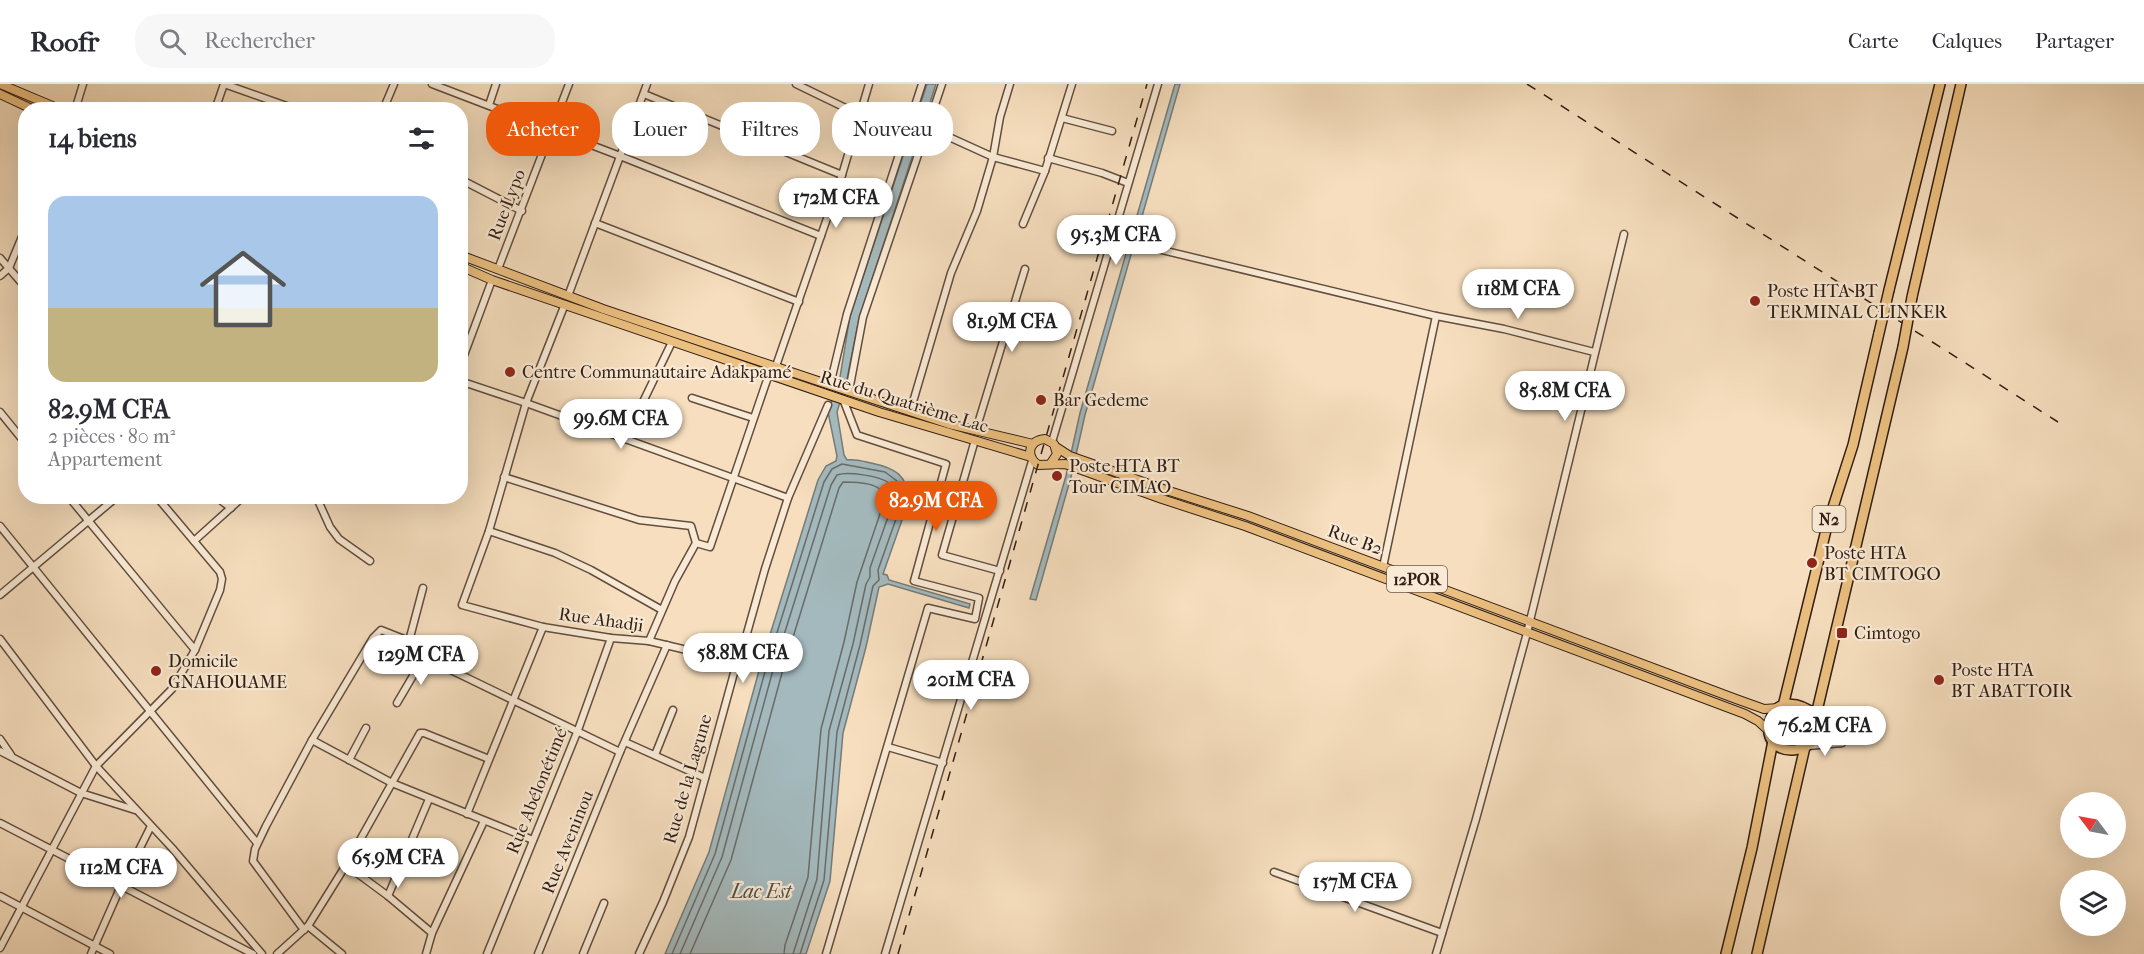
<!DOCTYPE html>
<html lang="fr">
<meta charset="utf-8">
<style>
:root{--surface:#fff;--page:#f7f7f7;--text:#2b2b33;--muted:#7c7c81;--line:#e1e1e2;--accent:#ea580c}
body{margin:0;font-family:"IM FELL French Canon",serif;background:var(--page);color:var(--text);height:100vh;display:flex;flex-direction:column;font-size:22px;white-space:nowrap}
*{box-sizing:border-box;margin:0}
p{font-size:20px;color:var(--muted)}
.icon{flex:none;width:33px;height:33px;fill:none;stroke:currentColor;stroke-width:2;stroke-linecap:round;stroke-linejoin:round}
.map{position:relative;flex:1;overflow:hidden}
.side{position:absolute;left:18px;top:18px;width:450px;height:402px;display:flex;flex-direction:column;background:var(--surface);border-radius:24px;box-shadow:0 6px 24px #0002}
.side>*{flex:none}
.banner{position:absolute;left:486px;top:18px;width:570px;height:54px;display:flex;gap:12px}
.needle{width:39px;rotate:302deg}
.controls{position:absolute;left:2060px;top:708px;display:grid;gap:12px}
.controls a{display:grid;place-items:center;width:66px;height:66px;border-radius:50%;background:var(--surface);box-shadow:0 6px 24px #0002;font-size:30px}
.price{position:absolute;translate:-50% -51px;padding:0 14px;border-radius:21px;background:#fff;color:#222;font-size:20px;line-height:39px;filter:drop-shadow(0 2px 3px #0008)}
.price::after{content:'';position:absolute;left:50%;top:36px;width:18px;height:14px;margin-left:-9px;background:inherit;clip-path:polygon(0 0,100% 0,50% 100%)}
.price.selected{background:var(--accent);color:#fff}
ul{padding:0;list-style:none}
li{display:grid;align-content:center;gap:12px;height:318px;padding:0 30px}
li+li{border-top:2px solid var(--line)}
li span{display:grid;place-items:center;height:186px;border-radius:18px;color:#555}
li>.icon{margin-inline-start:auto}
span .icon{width:108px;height:108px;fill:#fffc;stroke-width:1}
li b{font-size:26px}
h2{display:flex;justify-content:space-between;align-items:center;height:72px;padding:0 30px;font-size:26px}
.pill{padding:0 21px;border-radius:24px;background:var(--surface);box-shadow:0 6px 24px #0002;font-size:21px;line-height:54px}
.pill.selected{background:var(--accent);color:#fff}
header{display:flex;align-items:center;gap:36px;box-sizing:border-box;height:84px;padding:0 30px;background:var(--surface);border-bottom:2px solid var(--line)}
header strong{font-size:28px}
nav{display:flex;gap:33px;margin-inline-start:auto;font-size:21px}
.search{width:420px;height:54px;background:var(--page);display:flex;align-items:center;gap:15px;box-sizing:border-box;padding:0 21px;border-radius:24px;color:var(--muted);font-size:22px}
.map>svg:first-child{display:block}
.water{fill:#a3b9bd;stroke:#757b79;stroke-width:1.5}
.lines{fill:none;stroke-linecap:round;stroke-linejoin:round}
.shore{stroke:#6a6b68;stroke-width:1.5}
.minor-casing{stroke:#624d3e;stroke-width:9}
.major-casing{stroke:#311d14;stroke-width:10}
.highway-casing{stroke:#311d14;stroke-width:12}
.minor{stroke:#f9ead5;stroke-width:6}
.major{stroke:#ebbf7f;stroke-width:8}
.highway{stroke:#ebbf7f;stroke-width:9}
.rail{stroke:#311d14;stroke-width:1.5;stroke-dasharray:10 10;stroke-linecap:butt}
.highway-bridge-casing{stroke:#311d14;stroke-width:12;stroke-linecap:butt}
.highway-bridge{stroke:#ebbf7f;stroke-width:9}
.poi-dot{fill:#8f2418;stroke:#f9ead5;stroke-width:2}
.labels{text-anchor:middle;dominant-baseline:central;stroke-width:4.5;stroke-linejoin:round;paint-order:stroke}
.shield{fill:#f9ead5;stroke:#6d5a4e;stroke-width:1.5}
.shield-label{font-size:16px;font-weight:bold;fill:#311d14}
.street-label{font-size:18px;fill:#311d14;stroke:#f9ead5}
.poi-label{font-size:18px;fill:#311d14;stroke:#f9ead5;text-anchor:start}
.water-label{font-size:20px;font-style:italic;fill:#534c47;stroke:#f9ead5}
</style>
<header>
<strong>Roofr</strong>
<div class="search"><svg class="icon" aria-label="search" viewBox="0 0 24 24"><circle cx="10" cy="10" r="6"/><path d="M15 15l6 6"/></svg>Rechercher</div>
<nav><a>Carte</a><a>Calques</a><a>Partager</a></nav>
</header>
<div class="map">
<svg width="2144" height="870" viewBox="0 0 2144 870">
<rect width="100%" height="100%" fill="#f6debe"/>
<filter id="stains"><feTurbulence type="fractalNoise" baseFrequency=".00333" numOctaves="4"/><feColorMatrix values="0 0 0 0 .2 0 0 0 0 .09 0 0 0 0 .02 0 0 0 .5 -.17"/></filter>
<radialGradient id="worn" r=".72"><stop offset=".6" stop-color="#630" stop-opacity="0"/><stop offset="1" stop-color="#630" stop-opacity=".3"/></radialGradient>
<g class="water">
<path d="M927 0H936L859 235 847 295 837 328 844 371 847 376C855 375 862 377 871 379 895 384 909 391 908 419L883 490 887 491 889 496 970 520 969 524 888 500 879 503 866 563 843 649 830 797 806 870H665L709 768 760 583 818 396 826 382 836 377 837 372 828 328 840 293 850 232Z"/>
<path d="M1175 0H1180L1085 331 1071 393 1036 516 1030 515 1066 392 1080 329Z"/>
</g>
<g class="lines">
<g class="shore">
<path d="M672 870 715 770 766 584 824 398 832 385 842 380 885 388 897 397 902 409V418L878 486 879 496 873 502 860 561 837 648 824 796 800 870"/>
<path d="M680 870 722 773 773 586 831 401 837 391C847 387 880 392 889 399 894 403 895 410 894 416L870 484V493L866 500 853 560 829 647 817 795 793 870"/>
<path d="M690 870 731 776 782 589 839 404 843 398C856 398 884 398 885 415L857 498 844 558 821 645 808 793 785 861 784 870"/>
</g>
<g class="minor-casing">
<g id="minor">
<path d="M224 0 298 26"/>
<path d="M432 0 620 72 821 152"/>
<path d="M796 0 860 31"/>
<path d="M644 10 842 91"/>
<path d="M489 21 496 0"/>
<path d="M75 26 83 0"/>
<path d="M215 26 224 0"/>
<path d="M383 26 394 0"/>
<path d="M1062 34 1112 47"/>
<path d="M927 43 993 73 1045 87"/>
<path d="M1048 74 1102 89 1128 99"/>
<path d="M460 95 522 127"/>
<path d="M595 139 799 218"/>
<path d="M1023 140 1045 87 1072 0"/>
<path d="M1112 154 1436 232 1504 245 1594 268"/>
<path d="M0 174 26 204"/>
<path d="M498 185 569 0"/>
<path d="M0 192 9 184 26 143"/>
<path d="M568 212 647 0"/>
<path d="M565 220 526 319 489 447 462 521 543 543 611 554 649 557 737 578"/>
<path d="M460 282 492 196"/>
<path d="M776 282 842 91 869 0"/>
<path d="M460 297 526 319 788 414"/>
<path d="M830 301 847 230 922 0"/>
<path d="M849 307 863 233 942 0"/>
<path d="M692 314 753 334"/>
<path d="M0 328 26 360"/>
<path d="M910 328 951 189 977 127 993 73 1000 33 1010 0"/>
<path d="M976 346 1025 185"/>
<path d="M625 355 672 258"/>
<path d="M975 356 942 471 1000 487"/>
<path d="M1052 358 1158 0"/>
<path d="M504 393 639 436 691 442 696 459 710 463 769 290"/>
<path d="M68 412 195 566"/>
<path d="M215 412 231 424"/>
<path d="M316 412 330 443 339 455 370 477"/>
<path d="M0 442 257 759"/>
<path d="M489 447 555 469 591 486 662 526"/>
<path d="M194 457 244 412"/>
<path d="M1383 483 1436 232"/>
<path d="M0 511 118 412"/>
<path d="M0 555 96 682 172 764 262 870"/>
<path d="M409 557 423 504"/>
<path d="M649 557 675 497 696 459"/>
<path d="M397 619 424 573"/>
<path d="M1817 639 1841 659"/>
<path d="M0 655 11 671"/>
<path d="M312 656 392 699 533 756"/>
<path d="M625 658 705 694"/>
<path d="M1808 662 1842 659"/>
<path d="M888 663 943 679"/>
<path d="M0 667 81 709 135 726"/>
<path d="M655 671 673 626"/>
<path d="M349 676 366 644"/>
<path d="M467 730 543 543"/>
<path d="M0 739 253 870"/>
<path d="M346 781 388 812 432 849"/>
<path d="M1274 788 1442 849"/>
<path d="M0 812 110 870"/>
<path d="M388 812 429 715"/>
<path d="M308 842 342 870"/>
<path d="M304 846 253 777 255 765 266 742 312 656 373 554 381 546 409 557 424 573 620 668"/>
<path d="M0 864 96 682 172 605 195 566 220 506 222 495 220 488 156 412"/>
<path d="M91 870 121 802 151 742"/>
<path d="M277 870 308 842 346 781 420 649H424L489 675"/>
<path d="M426 870 432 849 484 737"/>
<path d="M487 870 578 646 611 554"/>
<path d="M538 870 620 668 667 561"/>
<path d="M583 870 604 819"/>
<path d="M639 870 663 818 689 753 737 578 742 567 765 485 788 414 828 321"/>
<path d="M826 870 928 524 975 535 979 514 914 497 946 380 857 351 843 315"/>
<path d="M885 870 1032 377"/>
<path d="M1436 870 1476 735 1527 549 1624 150"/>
</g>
</g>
<g class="major-casing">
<g id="major">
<path d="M0 0 62 26"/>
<path d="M0 10 34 26"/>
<path d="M460 171 603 225 830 301 949 340 1033 360"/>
<path d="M460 182 492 196 879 328 1031 373"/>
<path d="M1056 363 1070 372 1166 406 1248 432 1736 615 1764 625 1779 624"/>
<path d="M1051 379 1057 370 1054 360 1045 355C1029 356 1025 371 1038 381L1065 380 1162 415 1245 442 1745 630 1758 637 1769 647"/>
</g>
</g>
<g class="highway-casing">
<g id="highway">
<path d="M1889 206 1940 0"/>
<path d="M1912 213 1961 0"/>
<path d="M1783 622 1827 442 1853 361 1879 249"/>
<path d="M1816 631C1801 619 1777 612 1770 637 1759 679 1831 674 1816 631L1903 263"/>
<path d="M1726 870 1752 764 1773 657"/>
<path d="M1757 870 1805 663"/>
</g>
</g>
<use href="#minor" class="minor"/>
<use href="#major" class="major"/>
<use href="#highway" class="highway"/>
<g class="rail">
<path d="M1527 0 2058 338"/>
<path d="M898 870 1147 0"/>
</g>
<g class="highway-bridge-casing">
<g id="highway-bridge">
<path d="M1879 249 1889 206"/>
<path d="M1903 263 1912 213"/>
</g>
</g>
<use href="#highway-bridge" class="highway-bridge"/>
</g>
<g class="poi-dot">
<circle cx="1755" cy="217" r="6"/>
<circle cx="510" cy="288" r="6"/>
<circle cx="1041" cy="316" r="6"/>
<circle cx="1057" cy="392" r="6"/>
<circle cx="1812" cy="479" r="6"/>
<rect x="1836" y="543" width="12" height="12" rx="3"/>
<circle cx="156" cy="587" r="6"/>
<circle cx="1939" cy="596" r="6"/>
</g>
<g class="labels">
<g class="shield">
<rect x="1812.5" y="422" width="33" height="26" rx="4.5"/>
<rect x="1387" y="482" width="60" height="26" rx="4.5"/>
</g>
<g class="shield-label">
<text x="1829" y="435">N2</text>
<text x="1417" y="495">12POR</text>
</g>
<g class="street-label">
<text transform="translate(507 121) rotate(-69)">Rue Lypo</text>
<text transform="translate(904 318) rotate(17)">Rue du Quatrième Lac</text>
<text transform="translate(1355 456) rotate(20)">Rue B2</text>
<text transform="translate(601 536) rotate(8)">Rue Ahadji</text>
<text transform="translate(688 695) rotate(-74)">Rue de la Lagune</text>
<text transform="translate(537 707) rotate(-68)">Rue Abélonétimé</text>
<text transform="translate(568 758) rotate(-68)">Rue Aveninou</text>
</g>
<g class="poi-label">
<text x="1767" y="207">Poste HTA BT<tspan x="1767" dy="21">TERMINAL CLINKER</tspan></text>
<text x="522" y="288">Centre Communautaire Adakpamé</text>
<text x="1053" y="316">Bar Gedeme</text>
<text x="1069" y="382">Poste HTA BT<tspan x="1069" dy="21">Tour CIMAO</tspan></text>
<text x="1824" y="469">Poste HTA<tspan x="1824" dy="21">BT CIMTOGO</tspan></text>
<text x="1854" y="549">Cimtogo</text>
<text x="168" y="577">Domicile<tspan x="168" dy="21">GNAHOUAME</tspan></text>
<text x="1951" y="586">Poste HTA<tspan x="1951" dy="21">BT ABATTOIR</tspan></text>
</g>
<g class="water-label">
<text x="761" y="807">Lac Est</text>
</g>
</g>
<rect width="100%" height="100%" filter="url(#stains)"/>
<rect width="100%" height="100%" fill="url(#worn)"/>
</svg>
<div class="controls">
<a><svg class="needle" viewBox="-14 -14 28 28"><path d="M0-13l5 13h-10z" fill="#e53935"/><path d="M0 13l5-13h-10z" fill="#7c7c81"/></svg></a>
<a><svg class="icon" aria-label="layers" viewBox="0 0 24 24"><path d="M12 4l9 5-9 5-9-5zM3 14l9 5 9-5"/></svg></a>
</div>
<b class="price" style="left:836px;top:145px">172M CFA</b>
<b class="price" style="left:1116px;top:182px">95.3M CFA</b>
<b class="price" style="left:1518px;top:236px">118M CFA</b>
<b class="price" style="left:1012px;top:269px">81.9M CFA</b>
<b class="price" style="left:1565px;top:338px">85.8M CFA</b>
<b class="price" style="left:621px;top:366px">99.6M CFA</b>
<b class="price selected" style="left:936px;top:448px">82.9M CFA</b>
<b class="price" style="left:743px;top:600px">58.8M CFA</b>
<b class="price" style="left:421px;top:602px">129M CFA</b>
<b class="price" style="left:971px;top:627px">201M CFA</b>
<b class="price" style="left:1825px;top:673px">76.2M CFA</b>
<b class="price" style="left:398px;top:805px">65.9M CFA</b>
<b class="price" style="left:121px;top:815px">112M CFA</b>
<b class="price" style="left:1355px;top:829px">157M CFA</b>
<div class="banner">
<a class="pill selected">Acheter</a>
<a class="pill">Louer</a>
<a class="pill">Filtres</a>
<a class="pill">Nouveau</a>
</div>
<section class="side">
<h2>14 biens<svg class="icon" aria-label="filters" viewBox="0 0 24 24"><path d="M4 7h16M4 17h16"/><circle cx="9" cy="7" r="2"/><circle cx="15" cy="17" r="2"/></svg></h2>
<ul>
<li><span style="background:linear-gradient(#a9c7e8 60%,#c2b280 0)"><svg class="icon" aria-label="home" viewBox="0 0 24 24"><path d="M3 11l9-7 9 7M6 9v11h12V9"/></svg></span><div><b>82.9M CFA</b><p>2 pièces · 80 m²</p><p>Appartement</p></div></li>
</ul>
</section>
</div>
